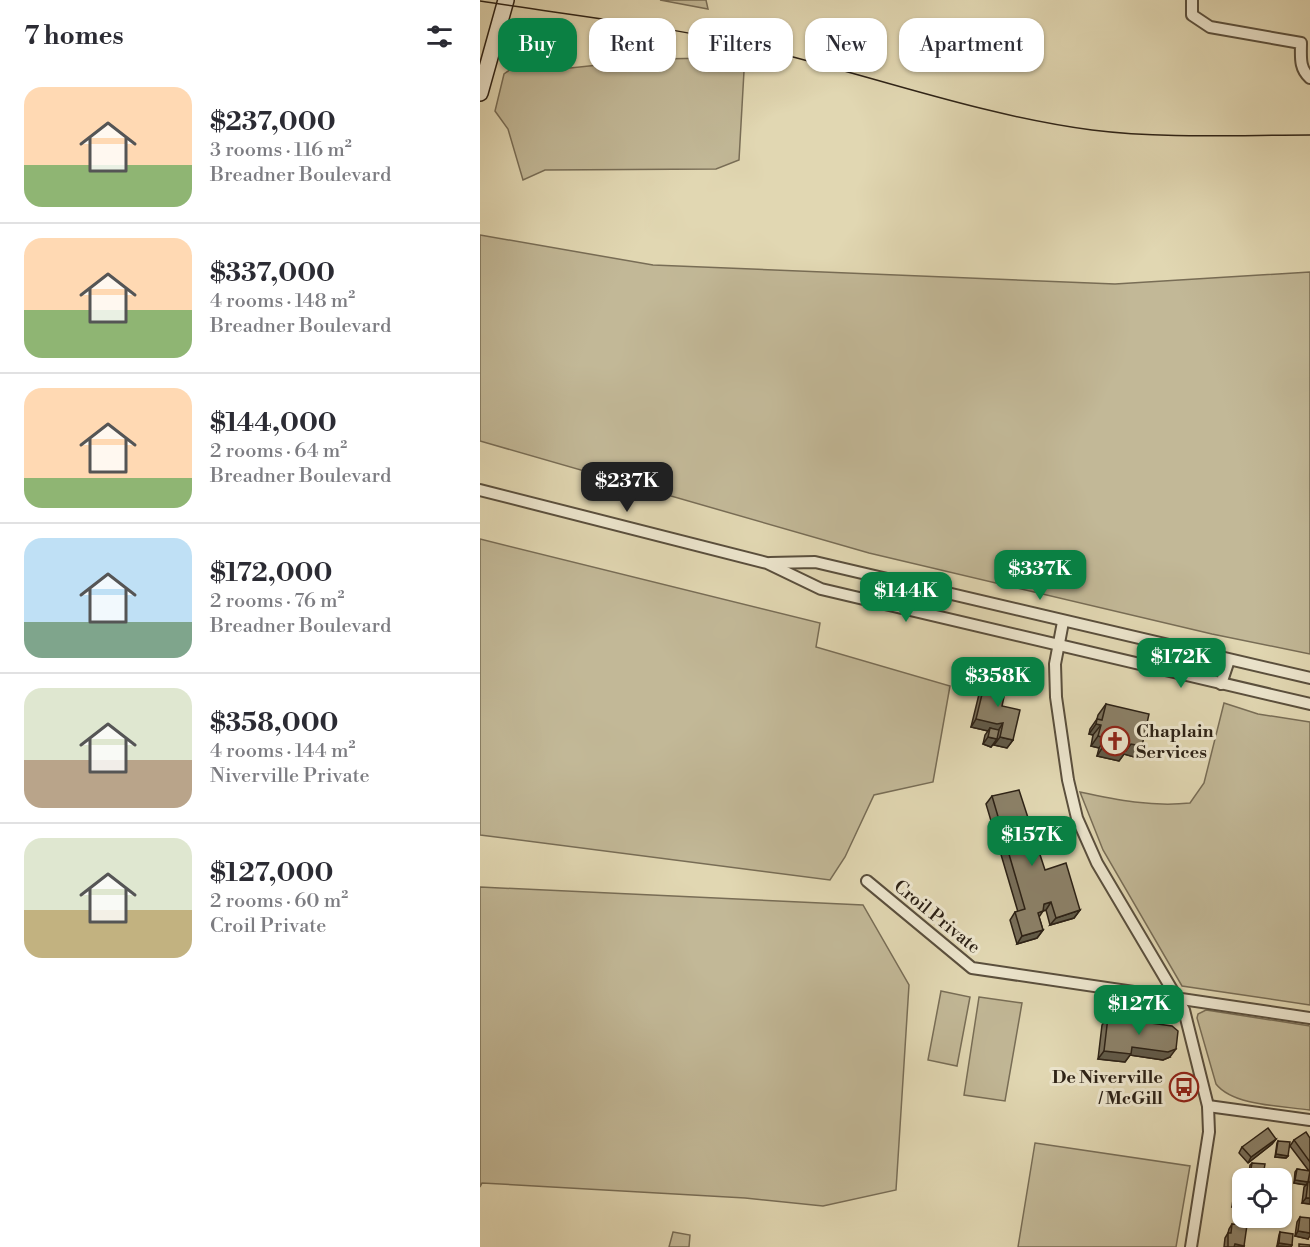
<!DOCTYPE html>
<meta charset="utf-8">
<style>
:root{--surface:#fff;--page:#f7f7f7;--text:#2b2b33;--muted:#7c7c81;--line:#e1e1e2;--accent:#0b8043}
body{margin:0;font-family:"Libre Bodoni",serif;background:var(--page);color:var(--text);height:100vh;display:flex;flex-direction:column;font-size:22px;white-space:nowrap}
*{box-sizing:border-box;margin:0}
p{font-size:20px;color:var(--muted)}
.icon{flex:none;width:33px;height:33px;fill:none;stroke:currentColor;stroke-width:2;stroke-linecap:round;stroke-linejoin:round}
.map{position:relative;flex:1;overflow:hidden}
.drawer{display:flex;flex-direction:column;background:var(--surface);width:480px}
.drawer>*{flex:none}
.banner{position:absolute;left:18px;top:18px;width:570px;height:54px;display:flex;gap:12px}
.tools{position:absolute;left:752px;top:1168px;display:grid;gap:12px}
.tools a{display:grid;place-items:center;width:60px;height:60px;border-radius:12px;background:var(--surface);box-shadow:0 2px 4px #0004;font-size:30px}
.price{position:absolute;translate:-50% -51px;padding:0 14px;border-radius:12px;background:var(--accent);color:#fff;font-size:20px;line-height:39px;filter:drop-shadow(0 2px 3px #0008)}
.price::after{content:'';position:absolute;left:50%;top:36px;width:18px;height:14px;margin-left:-9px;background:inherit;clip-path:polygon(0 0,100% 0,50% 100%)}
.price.selected{background:#222;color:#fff}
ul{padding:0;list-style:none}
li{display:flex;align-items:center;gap:18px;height:150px;padding:0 24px}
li+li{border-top:2px solid var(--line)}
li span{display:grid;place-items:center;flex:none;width:168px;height:120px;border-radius:18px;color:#555}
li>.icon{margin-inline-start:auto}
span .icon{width:72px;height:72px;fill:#fffc;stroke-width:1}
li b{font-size:26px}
h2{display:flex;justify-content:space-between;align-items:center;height:72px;padding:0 24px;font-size:26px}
.chip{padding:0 21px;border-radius:18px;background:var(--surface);box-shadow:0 2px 4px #0004;font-size:21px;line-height:54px}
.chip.selected{background:var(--accent);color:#fff}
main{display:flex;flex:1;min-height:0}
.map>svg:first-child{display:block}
.green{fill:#c2b897;stroke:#786d56;stroke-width:1.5}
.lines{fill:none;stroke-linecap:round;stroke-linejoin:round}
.minor-casing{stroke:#5a4f3d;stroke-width:14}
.secondary-casing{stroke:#2d2216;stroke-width:18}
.minor{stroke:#ece5cd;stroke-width:10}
.secondary{stroke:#ece5cd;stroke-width:15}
.tram{stroke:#2d2216;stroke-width:1.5}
.wall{fill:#786e59;stroke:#2d2216;stroke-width:1.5}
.shaded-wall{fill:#615a48;stroke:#2d2216;stroke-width:1.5}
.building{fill:#8b8067;stroke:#2d2216;stroke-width:1.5}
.labels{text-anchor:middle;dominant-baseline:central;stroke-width:6;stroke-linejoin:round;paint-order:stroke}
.poi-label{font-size:18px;font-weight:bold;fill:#2d2216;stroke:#ece5cd;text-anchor:start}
.street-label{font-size:18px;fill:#2d2216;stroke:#ece5cd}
</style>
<main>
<section class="drawer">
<h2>7 homes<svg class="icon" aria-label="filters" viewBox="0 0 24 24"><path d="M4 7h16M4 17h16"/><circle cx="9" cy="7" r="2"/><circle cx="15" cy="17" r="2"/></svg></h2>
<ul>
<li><span style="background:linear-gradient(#ffd9b3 65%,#8fb573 0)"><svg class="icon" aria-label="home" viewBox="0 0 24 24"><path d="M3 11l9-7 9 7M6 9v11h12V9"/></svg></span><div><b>$237,000</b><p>3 rooms · 116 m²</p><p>Breadner Boulevard</p></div></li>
<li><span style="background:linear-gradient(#ffd9b3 60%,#8fb573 0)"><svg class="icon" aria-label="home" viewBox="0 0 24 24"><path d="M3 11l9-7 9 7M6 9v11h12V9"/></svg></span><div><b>$337,000</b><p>4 rooms · 148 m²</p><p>Breadner Boulevard</p></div></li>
<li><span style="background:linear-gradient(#ffd9b3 75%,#8fb573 0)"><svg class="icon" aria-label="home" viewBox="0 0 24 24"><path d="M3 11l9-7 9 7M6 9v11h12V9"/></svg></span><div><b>$144,000</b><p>2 rooms · 64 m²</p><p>Breadner Boulevard</p></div></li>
<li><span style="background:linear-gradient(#bfe0f5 70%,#7fa58c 0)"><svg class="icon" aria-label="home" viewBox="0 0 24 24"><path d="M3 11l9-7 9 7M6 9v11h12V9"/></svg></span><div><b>$172,000</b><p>2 rooms · 76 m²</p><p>Breadner Boulevard</p></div></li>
<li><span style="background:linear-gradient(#dfe7d0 60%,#b9a48a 0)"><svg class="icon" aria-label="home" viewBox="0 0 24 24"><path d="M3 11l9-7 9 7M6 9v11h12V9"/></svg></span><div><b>$358,000</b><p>4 rooms · 144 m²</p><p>Niverville Private</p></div></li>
<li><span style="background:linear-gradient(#dfe7d0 60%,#c2b280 0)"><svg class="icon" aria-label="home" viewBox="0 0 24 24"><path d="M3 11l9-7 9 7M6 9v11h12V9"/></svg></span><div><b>$127,000</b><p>2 rooms · 60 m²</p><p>Croil Private</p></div></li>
</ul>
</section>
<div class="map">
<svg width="830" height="1247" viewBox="0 0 830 1247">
<rect width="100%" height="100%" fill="#e1d7b2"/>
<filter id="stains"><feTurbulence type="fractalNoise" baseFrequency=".00333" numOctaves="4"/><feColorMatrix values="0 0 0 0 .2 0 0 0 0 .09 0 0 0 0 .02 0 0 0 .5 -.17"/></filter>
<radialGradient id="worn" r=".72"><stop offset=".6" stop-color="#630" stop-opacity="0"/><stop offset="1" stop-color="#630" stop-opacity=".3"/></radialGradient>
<g class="green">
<path d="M180 0H226L228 9Z"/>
<path d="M48 57 90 68 176 59 233 58 264 71 259 160 236 169 65 170 43 180 28 129 15 111 24 74Z"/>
<path d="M0 235 173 265 635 284 830 272V654L732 634 389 553 0 441Z"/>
<path d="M0 539 340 623 336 647 470 686 453 782 394 795 365 857 350 880 0 835Z"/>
<path d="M744 703 778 714 830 722V1005L702 986 623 850 600 792C637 800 672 807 710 803L724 783Z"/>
<path d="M0 887 383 905 429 985 416 1190 343 1206 265 1198 2 1183 0 1187Z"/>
<path d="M461 991 490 997 477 1066 448 1060Z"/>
<path d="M499 997 542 1003 525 1101 484 1095Z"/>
<path d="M726 1010 830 1026V1110C803 1106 753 1106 736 1084L717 1018 718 1014Z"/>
<path d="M555 1143 710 1166 696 1247H538Z"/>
<path d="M193 1232 210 1235 209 1247H189Z"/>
</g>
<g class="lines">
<g class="minor-casing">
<g id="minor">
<path d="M712 0V15L730 27 821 43C821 57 819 68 830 78"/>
<path d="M0 490 287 563 341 589 830 704"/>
<path d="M290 563 335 562 830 678"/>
<path d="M583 622 575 664 576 697 588 780 597 818 617 863 704 1010 728 1106 729 1132 711 1247"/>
<path d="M741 684 749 660"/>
<path d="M387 881 492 968 830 1018"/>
<path d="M728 1106 830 1120"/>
</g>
</g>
<g class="secondary-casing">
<path id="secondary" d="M0 93 26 0"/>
</g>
<use href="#minor" class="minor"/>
<use href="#secondary" class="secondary"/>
<path class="tram" d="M0 1C95 16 193 26 286 50 395 77 500 115 612 130 684 139 758 135 830 135"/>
</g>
<g class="wall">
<path d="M506 678 522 706 533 740 527 748 514 745 515 741 511 747 503 744 505 735 508 731 491 727 501 686Z"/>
<path d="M626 704 662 746 654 757 644 754 639 761 617 756 619 748 611 746 613 735 609 734 610 729 617 719 618 715Z"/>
<path d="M512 796 565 870 600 910 594 918 570 925 566 910 563 911 559 917 563 930 557 938 537 944 530 920 535 912H538L506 804Z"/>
<path d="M628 1017 690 1057 683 1060 650 1055 645 1062 618 1059 622 1025Z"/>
<path d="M830 1138V1170L829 1171V1182L830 1204 822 1203 824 1187 826 1185 814 1183 815 1172 817 1169 829 1171 810 1146 814 1140Z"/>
<path d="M796 1139 792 1144 768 1163 759 1153 762 1147Z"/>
<path d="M798 1141 808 1156 806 1158 795 1157 797 1143Z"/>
<path d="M772 1163 783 1176 781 1178 773 1177 762 1209 752 1207 756 1177 760 1172 769 1173 770 1165Z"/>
<path d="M820 1217 828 1239 815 1236 817 1222Z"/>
<path d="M752 1224 764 1246 763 1247H744L745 1238 748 1233 749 1229Z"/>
<path d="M800 1232 812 1245 811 1247 797 1246 799 1235Z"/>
</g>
<g class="shaded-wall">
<path d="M496 719 523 723 518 731 510 728 508 731 491 727Z"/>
<path d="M616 724 621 725 613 735 609 734Z"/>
<path d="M618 736 626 738 619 748 611 746Z"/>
<path d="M508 737 517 739 511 747 503 744Z"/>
<path d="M520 737 533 740 527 748 514 745Z"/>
<path d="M651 744 662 746 654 757 644 754 639 761 617 756 624 745Z"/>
<path d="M571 902 566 910 558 912 564 904Z"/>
<path d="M600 910 594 918 570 925 576 918Z"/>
<path d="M563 930 557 938 537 944 542 936Z"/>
<path d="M652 1047 696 1049 690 1057 683 1060 650 1055 645 1062 618 1059 624 1051Z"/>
<path d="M796 1139 792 1144 768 1163 771 1157Z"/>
<path d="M796 1154 808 1156 806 1158 795 1157Z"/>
<path d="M770 1174 783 1176 781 1178 768 1177Z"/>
<path d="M815 1180 828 1182 826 1185 814 1183Z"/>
<path d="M826 1198H830V1204L822 1203Z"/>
<path d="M755 1202 762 1203V1209L752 1207Z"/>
<path d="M762 1218H776L775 1220Z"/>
<path d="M818 1231 830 1233V1236L828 1239 815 1236Z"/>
<path d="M799 1243 812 1245 811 1247 797 1246Z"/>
<path d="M755 1244 764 1246 763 1247H753Z"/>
</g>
<g class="building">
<path d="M506 678 527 683 522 706 540 710 533 740 520 737 523 723 517 724 496 719Z"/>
<path d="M626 704 669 714 662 746 651 744 646 751 624 745 626 738 618 736 621 725 616 724 617 719 622 720Z"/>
<path d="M510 728 519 730 517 739 508 737Z"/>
<path d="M539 790 565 870 586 863 600 910 576 918 571 902 564 904 563 911 558 913 563 930 542 936 535 912 545 909 512 796Z"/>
<path d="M628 1017 692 1026 698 1031 696 1049 688 1052 652 1047 651 1054 624 1051Z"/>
<path d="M788 1128 796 1139 771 1157 762 1147Z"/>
<path d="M826 1132 830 1138V1162L814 1140Z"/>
<path d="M798 1141 810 1142 808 1156 796 1154Z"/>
<path d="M772 1163 785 1164 783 1176 770 1174Z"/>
<path d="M817 1169 830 1171 828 1182 815 1180Z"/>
<path d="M760 1172 773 1174V1179H762V1203L755 1202Z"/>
<path d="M828 1182H830V1198H826Z"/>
<path d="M820 1217 830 1218V1233L818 1231Z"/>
<path d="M752 1224 767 1225 764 1246 755 1244 754 1247H748V1233H751Z"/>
<path d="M800 1232 813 1234 812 1245 799 1243Z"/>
<path d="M819 1244 830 1245V1247H819Z"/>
</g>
<defs>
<g id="church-ring" transform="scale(1.5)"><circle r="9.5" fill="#ece5cd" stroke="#8f2418" stroke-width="1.5"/><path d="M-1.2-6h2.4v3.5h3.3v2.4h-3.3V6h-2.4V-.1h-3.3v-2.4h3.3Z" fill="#8f2418"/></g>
<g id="bus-ring" transform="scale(1.5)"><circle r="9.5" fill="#ece5cd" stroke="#8f2418" stroke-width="1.5"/><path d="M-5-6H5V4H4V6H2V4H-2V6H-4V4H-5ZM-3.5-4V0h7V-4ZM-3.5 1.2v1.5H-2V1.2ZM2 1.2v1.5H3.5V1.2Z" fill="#8f2418"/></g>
</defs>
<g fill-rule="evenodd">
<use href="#church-ring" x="635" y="741"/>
<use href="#bus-ring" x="704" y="1087"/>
</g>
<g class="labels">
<g class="poi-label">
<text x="656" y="731">Chaplain<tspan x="656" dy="21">Services</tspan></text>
<text x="683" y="1077" text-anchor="end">De Niverville<tspan x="683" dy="21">/ McGill</tspan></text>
</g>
<g class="street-label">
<text transform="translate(457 917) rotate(39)">Croil Private</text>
</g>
</g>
<rect width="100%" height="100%" filter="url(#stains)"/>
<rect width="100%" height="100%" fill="url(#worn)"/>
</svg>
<div class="tools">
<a><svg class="icon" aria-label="locate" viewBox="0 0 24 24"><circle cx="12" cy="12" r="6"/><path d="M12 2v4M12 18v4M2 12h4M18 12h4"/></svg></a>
</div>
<b class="price selected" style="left:147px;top:513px">$237K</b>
<b class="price" style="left:560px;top:601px">$337K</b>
<b class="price" style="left:426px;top:623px">$144K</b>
<b class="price" style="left:701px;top:689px">$172K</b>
<b class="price" style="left:518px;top:708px">$358K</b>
<b class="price" style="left:552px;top:867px">$157K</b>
<b class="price" style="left:659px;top:1036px">$127K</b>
<div class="banner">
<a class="chip selected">Buy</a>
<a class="chip">Rent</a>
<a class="chip">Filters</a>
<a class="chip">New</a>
<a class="chip">Apartment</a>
</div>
</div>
</main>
